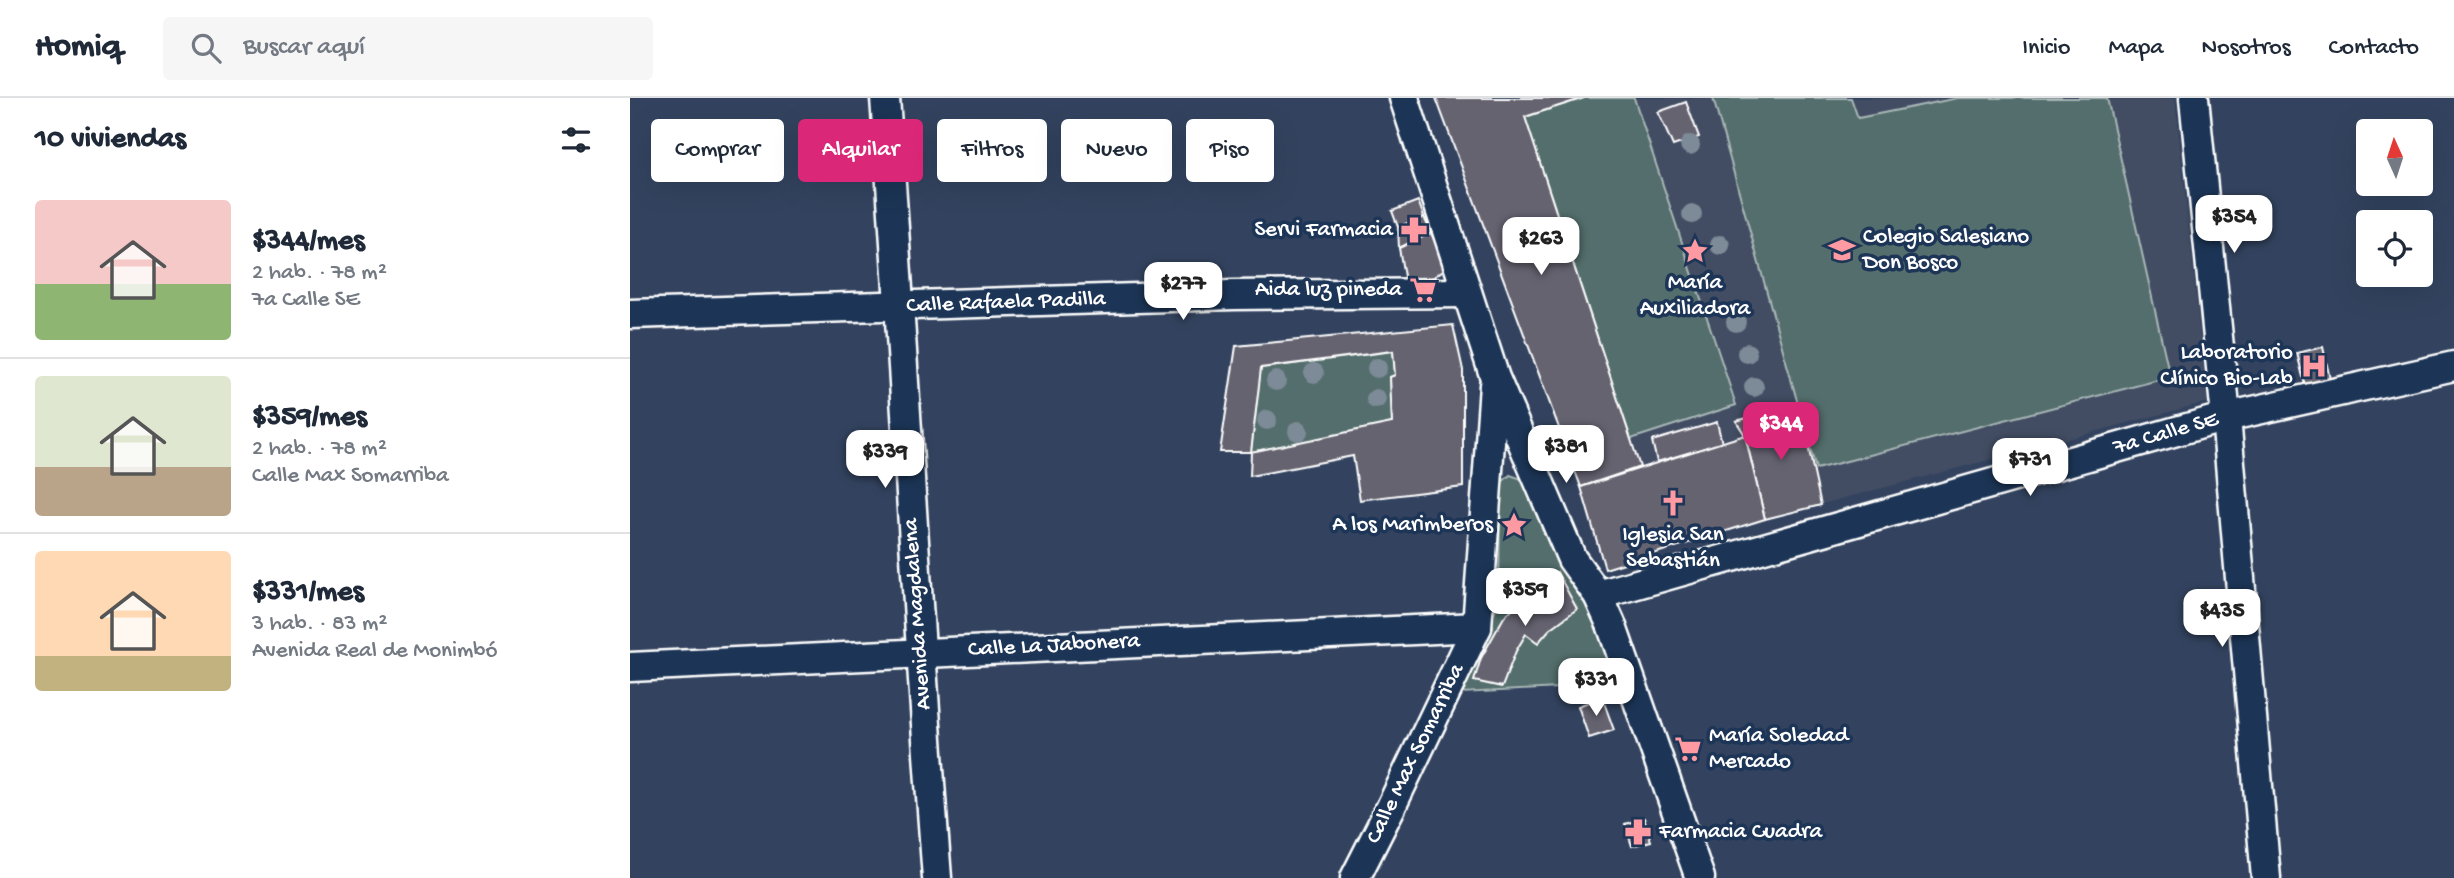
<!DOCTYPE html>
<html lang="es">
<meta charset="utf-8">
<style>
:root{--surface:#fff;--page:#f6f6f7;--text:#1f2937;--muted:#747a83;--line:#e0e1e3;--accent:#db2777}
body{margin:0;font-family:"Gochi Hand",sans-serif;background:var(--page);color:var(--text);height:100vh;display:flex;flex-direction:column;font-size:26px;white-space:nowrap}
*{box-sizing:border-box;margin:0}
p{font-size:23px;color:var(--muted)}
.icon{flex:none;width:38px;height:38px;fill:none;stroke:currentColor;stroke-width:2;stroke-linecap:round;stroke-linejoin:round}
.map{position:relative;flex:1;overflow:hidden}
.panel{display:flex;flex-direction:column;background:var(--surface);width:630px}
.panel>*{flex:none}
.banner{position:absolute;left:21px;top:21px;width:665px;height:63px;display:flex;gap:14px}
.needle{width:46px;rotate:357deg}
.tools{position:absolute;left:1726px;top:21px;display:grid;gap:14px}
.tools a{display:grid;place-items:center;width:77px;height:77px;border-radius:7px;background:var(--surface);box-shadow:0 7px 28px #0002;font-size:35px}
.price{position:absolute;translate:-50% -60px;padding:0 16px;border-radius:14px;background:#fff;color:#222;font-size:23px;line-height:46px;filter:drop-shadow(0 2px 4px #0008)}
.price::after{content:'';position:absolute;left:50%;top:42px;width:21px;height:16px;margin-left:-10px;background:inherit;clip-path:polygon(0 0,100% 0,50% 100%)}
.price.selected{background:var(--accent);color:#fff}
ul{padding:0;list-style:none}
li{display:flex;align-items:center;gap:21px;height:175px;padding:0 35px}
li+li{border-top:2px solid var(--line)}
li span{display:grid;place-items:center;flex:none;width:196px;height:140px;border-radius:7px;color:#555}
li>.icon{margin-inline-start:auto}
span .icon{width:84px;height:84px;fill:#fffc;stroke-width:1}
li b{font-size:30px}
h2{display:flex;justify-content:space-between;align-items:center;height:84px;padding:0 35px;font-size:30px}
.pill{padding:0 24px;border-radius:7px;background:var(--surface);box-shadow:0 7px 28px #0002;font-size:24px;line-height:63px}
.pill.selected{background:var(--accent);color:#fff}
header{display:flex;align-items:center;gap:42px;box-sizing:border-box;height:98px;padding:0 35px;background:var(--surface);border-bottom:2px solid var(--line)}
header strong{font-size:33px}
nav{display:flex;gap:38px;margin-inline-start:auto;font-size:24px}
.search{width:490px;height:63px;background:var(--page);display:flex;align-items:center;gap:18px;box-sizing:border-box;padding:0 24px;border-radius:7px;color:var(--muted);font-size:26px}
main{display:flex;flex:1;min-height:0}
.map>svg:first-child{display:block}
.built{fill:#424d64}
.green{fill:#536e6c;stroke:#a9b6b6;stroke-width:2}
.building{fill:#666371;stroke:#fff;stroke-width:2;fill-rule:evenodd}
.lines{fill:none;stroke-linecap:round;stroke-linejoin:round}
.minor-casing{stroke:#fff;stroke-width:33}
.minor{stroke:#1d3557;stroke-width:28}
.tree{fill:#7d8a97}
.labels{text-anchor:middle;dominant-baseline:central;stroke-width:7;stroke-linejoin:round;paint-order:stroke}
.poi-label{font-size:23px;fill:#fff;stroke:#1d3557;text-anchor:end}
.street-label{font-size:23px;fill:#fff;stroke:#1d3557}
</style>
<header>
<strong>Homiq</strong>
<div class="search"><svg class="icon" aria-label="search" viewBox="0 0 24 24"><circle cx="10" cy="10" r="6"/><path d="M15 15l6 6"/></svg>Buscar aquí</div>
<nav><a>Inicio</a><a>Mapa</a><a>Nosotros</a><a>Contacto</a></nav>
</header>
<main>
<section class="panel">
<h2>10 viviendas<svg class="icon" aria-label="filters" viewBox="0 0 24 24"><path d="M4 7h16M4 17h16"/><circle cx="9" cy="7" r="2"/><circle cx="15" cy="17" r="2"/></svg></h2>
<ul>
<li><span style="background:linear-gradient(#f6c9c9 60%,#8fb573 0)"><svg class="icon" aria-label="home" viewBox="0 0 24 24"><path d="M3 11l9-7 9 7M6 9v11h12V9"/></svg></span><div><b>$344/mes</b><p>2 hab. · 78 m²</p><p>7a Calle SE</p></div></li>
<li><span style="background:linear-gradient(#dfe7d0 65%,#b9a48a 0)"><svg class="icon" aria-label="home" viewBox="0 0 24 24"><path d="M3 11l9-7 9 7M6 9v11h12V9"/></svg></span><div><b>$359/mes</b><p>2 hab. · 78 m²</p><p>Calle Max Somarriba</p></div></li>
<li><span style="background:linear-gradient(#ffd9b3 75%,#c2b280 0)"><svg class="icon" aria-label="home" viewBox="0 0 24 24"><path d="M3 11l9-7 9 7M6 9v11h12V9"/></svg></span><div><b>$331/mes</b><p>3 hab. · 83 m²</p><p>Avenida Real de Monimbó</p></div></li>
</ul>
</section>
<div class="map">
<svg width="1824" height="780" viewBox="0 0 1824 780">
<rect width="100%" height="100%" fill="#33435f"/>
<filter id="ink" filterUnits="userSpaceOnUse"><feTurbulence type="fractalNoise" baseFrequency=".0143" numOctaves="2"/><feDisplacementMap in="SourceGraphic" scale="14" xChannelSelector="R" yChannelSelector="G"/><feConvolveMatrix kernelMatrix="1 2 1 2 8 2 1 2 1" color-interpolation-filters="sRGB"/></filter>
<g filter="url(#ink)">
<path class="built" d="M806 0H1545L1577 304 1135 421 975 471 951 389Z"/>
<g class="green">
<path d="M954 0H1004L1106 307 1001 341 895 19Z"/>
<path d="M1083 0H1221L1228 20 1328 0H1477L1540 279 1186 371Z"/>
<path d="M763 253 765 277 760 279 762 325 621 354 631 270Z"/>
<path d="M880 377 892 381 966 524 986 587 831 595 869 503 870 391 871 385Z"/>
</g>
<g class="building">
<path d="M806 0H954L895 19 1010 369 951 389Z"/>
<path d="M1056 4 1069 39 1043 48 1028 14Z"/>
<path d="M788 103 794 119 768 129 762 113Z"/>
<path d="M794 119 801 135 769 150 768 129Z"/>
<path d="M801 135 817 169 804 179 775 184 769 150Z"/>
<path d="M823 227 833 272V389L730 402 723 358 620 378 621 354H590L606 248ZM763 253 765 277 760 279 762 325 621 354 631 270Z"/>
<path d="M1693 249 1700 281 1675 287 1667 255Z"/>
<path d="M1169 307 1191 407 1135 421 1115 337 1106 323Z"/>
<path d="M1087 324 1092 345 1027 364 1022 343Z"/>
<path d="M1115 337 1135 421 975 471 951 389Z"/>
<path d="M927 474 947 511 919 532 908 545 896 536 886 553 872 589 844 583 851 560 874 519 907 487Z"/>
<path d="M972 599 984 632 959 640 948 608Z"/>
<path d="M1014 720 1021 743 1002 748 995 726Z"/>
</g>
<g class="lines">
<g class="minor-casing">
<g id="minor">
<path d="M255 0C274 260 287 520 307 780"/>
<path d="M774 0 865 280 942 461 968 497 981 526 1070 780"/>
<path d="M1564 0 1596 319 1636 780"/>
<path d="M0 216 604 197 837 195"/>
<path d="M968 497 1596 319 1824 268"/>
<path d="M0 569 847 529"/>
<path d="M725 780 761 709 847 529 864 287"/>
</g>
</g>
<use href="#minor" class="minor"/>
</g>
<g class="tree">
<circle cx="1060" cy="47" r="10"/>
<circle cx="1062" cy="116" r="10"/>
<circle cx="1090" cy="147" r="10"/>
<circle cx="1106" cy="224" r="10"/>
<circle cx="1117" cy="255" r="10"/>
<circle cx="747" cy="270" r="10"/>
<circle cx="684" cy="275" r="10"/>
<circle cx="646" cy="283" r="10"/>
<circle cx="1124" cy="289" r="10"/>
<circle cx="746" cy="301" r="10"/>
<circle cx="637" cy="322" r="10"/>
<circle cx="668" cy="333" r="10"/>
</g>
</g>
<defs>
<g id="pharmacy-bare" transform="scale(2.1)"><path d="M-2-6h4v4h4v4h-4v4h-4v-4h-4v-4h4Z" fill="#ff9aa2" stroke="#1d3557" stroke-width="2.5" paint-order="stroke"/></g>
<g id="school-bare" transform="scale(2.1)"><path d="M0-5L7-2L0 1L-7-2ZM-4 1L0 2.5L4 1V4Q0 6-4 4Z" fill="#ff9aa2" stroke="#1d3557" stroke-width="2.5" paint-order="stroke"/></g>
<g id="sight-bare" transform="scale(2.1)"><path d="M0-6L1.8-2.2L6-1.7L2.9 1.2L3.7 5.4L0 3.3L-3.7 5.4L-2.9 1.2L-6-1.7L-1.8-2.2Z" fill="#ff9aa2" stroke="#1d3557" stroke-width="2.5" paint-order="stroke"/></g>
<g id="supermarket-bare" transform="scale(2.1)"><path d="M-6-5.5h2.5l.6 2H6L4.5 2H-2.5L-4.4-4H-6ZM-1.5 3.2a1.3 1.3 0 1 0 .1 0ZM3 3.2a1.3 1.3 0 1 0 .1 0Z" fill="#ff9aa2" stroke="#1d3557" stroke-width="2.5" paint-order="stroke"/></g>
<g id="hospital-bare" transform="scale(2.1)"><path d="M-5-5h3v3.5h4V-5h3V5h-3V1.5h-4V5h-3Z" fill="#ff9aa2" stroke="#1d3557" stroke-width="2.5" paint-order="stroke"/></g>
<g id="church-bare" transform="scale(2.1)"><path d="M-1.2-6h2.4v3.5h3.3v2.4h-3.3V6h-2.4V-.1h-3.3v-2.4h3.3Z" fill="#ff9aa2" stroke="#1d3557" stroke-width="2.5" paint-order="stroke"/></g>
</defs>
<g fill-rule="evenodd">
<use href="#pharmacy-bare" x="784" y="132"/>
<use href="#school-bare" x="1212" y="152"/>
<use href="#sight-bare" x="1065" y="153"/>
<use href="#supermarket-bare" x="793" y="192"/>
<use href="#hospital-bare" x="1684" y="268"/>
<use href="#church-bare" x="1043" y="405"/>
<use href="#sight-bare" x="884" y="427"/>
<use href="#supermarket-bare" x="1058" y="651"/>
<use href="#pharmacy-bare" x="1008" y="734"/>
</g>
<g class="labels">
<g class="poi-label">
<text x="763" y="132">Servi Farmacia</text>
<text x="1233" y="139" text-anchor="start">Colegio Salesiano<tspan x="1233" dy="26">Don Bosco</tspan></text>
<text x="1065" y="185" text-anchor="middle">María<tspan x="1065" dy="26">Auxiliadora</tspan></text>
<text x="772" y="192">Aida luz pineda</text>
<text x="1663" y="255">Laboratorio<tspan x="1663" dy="26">Clínico Bio-Lab</tspan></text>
<text x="863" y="427">A los Marimberos</text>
<text x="1043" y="437" text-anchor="middle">Iglesia San<tspan x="1043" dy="26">Sebastián</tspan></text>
<text x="1079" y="638" text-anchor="start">María Soledad<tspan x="1079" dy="26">Mercado</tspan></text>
<text x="1029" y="734" text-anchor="start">Farmacia Cuadra</text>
</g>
<g class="street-label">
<text transform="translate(376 205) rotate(-2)">Calle Rafaela Padilla</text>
<text transform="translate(1536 336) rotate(-16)">7a Calle SE</text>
<text transform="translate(288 516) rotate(-94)">Avenida Magdalena</text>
<text transform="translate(424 548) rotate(-3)">Calle La Jabonera</text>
<text transform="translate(786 656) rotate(-64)">Calle Max Somarriba</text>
</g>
</g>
</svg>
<div class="tools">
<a><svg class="needle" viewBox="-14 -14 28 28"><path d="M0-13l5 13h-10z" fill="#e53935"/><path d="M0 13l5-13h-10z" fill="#747a83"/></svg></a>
<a><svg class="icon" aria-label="locate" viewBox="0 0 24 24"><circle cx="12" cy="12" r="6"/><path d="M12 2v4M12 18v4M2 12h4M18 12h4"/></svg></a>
</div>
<b class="price" style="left:1604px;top:157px">$354</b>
<b class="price" style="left:911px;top:179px">$263</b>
<b class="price" style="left:553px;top:224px">$277</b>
<b class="price selected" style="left:1151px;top:364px">$344</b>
<b class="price" style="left:936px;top:387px">$381</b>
<b class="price" style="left:255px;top:392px">$339</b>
<b class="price" style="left:1400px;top:400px">$731</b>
<b class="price" style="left:895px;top:530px">$359</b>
<b class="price" style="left:1592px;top:551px">$435</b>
<b class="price" style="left:966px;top:620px">$331</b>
<div class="banner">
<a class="pill">Comprar</a>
<a class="pill selected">Alquilar</a>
<a class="pill">Filtros</a>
<a class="pill">Nuevo</a>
<a class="pill">Piso</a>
</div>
</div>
</main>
